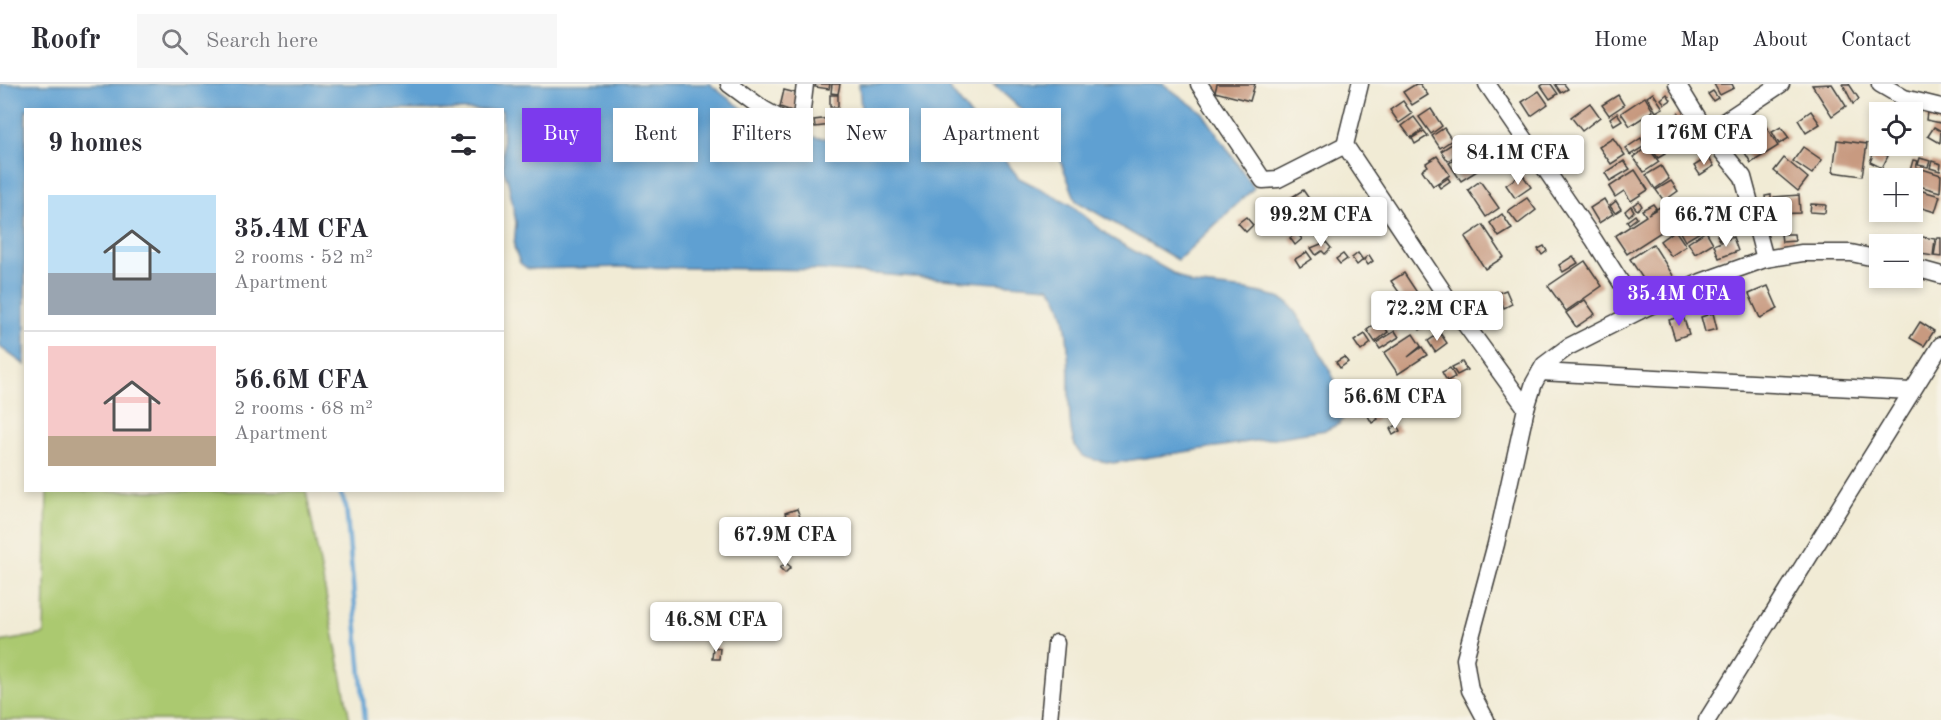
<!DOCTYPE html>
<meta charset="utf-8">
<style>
:root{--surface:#fff;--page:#f7f7f7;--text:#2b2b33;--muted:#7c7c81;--line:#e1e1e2;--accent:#7c3aed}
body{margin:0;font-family:"Old Standard TT",serif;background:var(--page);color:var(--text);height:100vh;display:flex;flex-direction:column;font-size:22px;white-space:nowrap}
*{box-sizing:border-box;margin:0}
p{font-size:20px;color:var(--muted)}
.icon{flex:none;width:33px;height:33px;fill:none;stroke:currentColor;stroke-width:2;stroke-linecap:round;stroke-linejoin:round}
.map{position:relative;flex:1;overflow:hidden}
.side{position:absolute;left:24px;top:24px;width:480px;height:384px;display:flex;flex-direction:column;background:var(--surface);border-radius:0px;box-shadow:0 3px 9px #0003}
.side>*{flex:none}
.guide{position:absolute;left:522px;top:24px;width:570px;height:54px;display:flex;gap:12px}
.controls{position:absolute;left:1869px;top:18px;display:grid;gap:12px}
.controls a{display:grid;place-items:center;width:54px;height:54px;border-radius:0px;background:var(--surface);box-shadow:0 3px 9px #0003;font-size:30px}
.price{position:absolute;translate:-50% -51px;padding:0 14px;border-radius:6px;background:#fff;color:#222;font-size:20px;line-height:39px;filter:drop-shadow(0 2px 3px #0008)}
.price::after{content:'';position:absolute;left:50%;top:36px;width:18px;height:14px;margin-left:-9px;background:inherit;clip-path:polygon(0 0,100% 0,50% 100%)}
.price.selected{background:var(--accent);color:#fff}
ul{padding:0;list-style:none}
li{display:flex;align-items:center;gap:18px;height:150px;padding:0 24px}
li+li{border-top:2px solid var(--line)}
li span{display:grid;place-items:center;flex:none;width:168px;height:120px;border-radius:0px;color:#555}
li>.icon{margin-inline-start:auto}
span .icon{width:72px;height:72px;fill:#fffc;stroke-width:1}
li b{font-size:26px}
h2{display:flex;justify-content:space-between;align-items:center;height:72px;padding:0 24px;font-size:26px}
.tag{padding:0 21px;border-radius:0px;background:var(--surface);box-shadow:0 3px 9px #0003;font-size:21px;line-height:54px}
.tag.selected{background:var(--accent);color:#fff}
header{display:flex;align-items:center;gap:36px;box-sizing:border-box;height:84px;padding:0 30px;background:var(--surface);border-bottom:2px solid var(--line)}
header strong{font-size:28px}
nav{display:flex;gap:33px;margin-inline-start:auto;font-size:21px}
.search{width:420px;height:54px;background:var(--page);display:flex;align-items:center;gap:15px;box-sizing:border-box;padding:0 21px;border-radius:0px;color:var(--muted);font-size:22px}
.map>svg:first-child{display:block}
.green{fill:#abc970;stroke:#647246;stroke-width:1.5}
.water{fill:#5fa0d2;stroke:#3e5e77;stroke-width:1.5}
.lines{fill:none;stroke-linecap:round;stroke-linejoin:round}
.stream{stroke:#5fa0d2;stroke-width:4.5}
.building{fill:#c89a80}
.street-casing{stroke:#3c3b38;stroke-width:19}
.street{stroke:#fff;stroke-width:16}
</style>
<header>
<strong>Roofr</strong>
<div class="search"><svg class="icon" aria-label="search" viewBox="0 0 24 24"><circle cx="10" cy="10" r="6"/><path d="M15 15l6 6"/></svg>Search here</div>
<nav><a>Home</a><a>Map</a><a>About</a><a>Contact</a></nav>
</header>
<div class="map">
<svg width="1941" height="636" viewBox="0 0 1941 636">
<rect width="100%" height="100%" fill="#f7f3e8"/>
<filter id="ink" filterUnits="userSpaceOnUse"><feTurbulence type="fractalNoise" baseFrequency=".0167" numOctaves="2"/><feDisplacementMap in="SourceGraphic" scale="12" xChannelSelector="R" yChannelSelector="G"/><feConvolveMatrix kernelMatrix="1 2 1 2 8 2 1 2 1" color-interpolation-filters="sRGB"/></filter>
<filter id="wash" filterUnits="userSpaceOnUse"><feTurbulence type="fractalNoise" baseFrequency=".008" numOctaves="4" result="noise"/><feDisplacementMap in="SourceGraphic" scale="24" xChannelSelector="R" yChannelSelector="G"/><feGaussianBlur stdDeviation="1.35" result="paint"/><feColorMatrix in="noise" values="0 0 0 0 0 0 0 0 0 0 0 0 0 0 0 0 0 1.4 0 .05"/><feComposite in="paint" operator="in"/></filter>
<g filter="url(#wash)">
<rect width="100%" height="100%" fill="#f1ebd5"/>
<path class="green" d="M47 407H306L350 636H0V558L44 550Z"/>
<g class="water">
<path d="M0 0H710C747 31 791 58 841 54 849 53 857 53 863 48L859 0H946L1019 94 1070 120 1111 154 1192 200 1247 206 1274 212 1289 219 1313 255 1350 325 1339 340 1326 346 1113 379C1104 377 1090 377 1082 371 1055 350 1085 239 1049 203L821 186 629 183 528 185 520 179 514 163 516 138 508 98 503 85 502 26H26L25 281 0 263Z"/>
<path d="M993 0H1163L1203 29 1254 104 1178 176 1076 117 1051 52Z"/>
</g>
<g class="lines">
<path class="stream" d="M339 406 346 422 365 636"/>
</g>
<g id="blocks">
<g class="building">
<path d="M816 0H830L829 5 815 3Z"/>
<path d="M832 0H840L838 10 831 9Z"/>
<path d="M1217 0H1255L1250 17 1215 8Z"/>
<path d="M1416 0H1420L1428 11 1412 21 1403 8Z"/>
<path d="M1544 0H1551L1558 10 1550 15 1541 2Z"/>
<path d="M1555 0H1564L1568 5 1561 9Z"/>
<path d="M1714 0H1732L1734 4 1720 11Z"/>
<path d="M1832 0 1846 22 1832 32 1812 1Z"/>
<path d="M1843 0H1849L1859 15 1853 20Z"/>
<path d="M784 6 800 10 795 28 780 23Z"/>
<path d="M1539 7 1548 20 1531 32 1522 18Z"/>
<path d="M1713 7 1718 14 1713 17 1708 10Z"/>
<path d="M1653 9 1663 24 1656 28 1647 13Z"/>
<path d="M1667 10 1671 16 1665 20 1661 15Z"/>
<rect x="830" y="11" width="8" height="12"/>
<path d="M1618 11 1624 21 1609 31 1602 21Z"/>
<path d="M1645 13 1653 27 1630 42 1621 29Z"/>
<path d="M1403 17 1412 30 1399 39 1390 26Z"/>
<path d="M1590 19 1600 33 1582 47 1571 33Z"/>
<path d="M1431 25 1442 42 1431 50 1419 33Z"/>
<path d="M1811 27 1820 40 1806 49 1798 36Z"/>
<path d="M1927 28 1941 31V39L1926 36Z"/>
<path d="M1617 29 1622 36 1614 41 1610 34Z"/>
<path d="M1679 29 1682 35 1677 38 1673 32Z"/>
<path d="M1414 33 1423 45 1411 54 1402 42Z"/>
<path d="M830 34 831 41 815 43 814 36Z"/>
<path d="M1683 37 1692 49 1679 59 1670 47Z"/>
<path d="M1666 38 1671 45 1657 55 1652 48Z"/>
<path d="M1749 39 1753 44 1742 51 1739 46Z"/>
<path d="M1765 41 1778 62 1751 79 1738 57Z"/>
<path d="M1781 43 1789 54 1779 60 1772 48Z"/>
<path d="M1934 43 1941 47 1940 59 1928 52Z"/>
<path d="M1444 44 1452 56 1440 64 1432 52Z"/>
<path d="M1424 47 1428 52 1415 60 1412 54Z"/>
<path d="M1613 54 1625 71 1611 80 1599 63Z"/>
<path d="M1641 54 1645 62 1630 71 1626 64Z"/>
<path d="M1458 56 1464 65 1448 77 1441 67Z"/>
<path d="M1479 56 1485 64 1474 72 1468 64Z"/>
<path d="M1837 56 1867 60 1862 92 1833 88Z"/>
<path d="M1656 57 1665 70 1658 74 1649 61Z"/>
<path d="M1648 63 1659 78 1644 88 1633 73Z"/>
<path d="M1803 63 1822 76 1812 90 1793 77Z"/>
<path d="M1486 66 1491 73 1477 83 1472 77Z"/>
<path d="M1875 66 1888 72 1882 84 1870 78Z"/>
<path d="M1465 69 1477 87 1461 97 1449 79Z"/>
<path d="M1437 72 1450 91 1433 102 1422 86 1428 82 1426 79Z"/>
<path d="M1708 73 1714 82 1700 91 1694 82Z"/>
<path d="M1784 74 1808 94 1798 107 1774 87Z"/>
<path d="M1920 74 1930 77 1928 83 1918 81Z"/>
<path d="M1913 76 1918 77 1916 83 1941 91 1940 108 1912 100V94H1908Z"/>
<path d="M1624 77 1630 85 1610 97 1605 89Z"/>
<path d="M1932 77 1941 80 1940 87 1930 84Z"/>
<path d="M1661 82 1669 95 1655 105 1646 91Z"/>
<path d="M1635 86 1648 106 1631 117 1624 107 1615 113 1609 103Z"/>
<path d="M1522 90 1531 103 1515 114 1506 101Z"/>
<path d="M1448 94 1450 97 1440 104 1438 101Z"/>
<path d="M1480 97 1499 124 1486 133 1468 106Z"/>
<path d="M1671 97 1678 107 1664 117 1656 106Z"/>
<path d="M1912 104 1940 112 1935 128 1912 121Z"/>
<path d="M1303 106 1312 119 1291 134 1281 120Z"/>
<path d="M1771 111V120H1766L1765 112Z"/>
<path d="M1799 111 1800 129 1775 130 1774 113Z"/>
<path d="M1527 114 1536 126 1518 140 1508 127Z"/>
<path d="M1604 115 1613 130 1599 139 1590 124Z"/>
<path d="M1616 117 1621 125 1615 129 1610 122Z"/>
<path d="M1639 117 1642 122 1637 126 1633 121Z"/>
<path d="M1653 120 1656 124 1648 130 1660 123 1672 141 1627 170 1615 152 1646 132 1642 126Z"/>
<path d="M1682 120 1689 132 1675 140 1668 129Z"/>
<path d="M1811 120 1826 121 1825 129 1810 128Z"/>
<path d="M1631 122 1634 127 1629 132 1625 127Z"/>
<path d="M1734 124 1738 136 1724 140 1721 128Z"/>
<path d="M1502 130 1512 145 1499 153 1490 139Z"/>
<path d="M1635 131 1637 134 1629 140 1627 137Z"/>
<path d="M1246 133 1253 141 1246 148 1238 139Z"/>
<path d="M1691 134 1700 148 1685 157 1677 143Z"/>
<path d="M1341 135 1346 141 1340 147 1334 140Z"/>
<path d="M1483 141 1504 173 1485 185 1465 153Z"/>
<path d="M1729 145 1732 150 1720 156 1717 151Z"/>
<path d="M1675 146 1686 162 1671 172 1660 157Z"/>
<path d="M1706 147 1713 159 1695 170 1688 159Z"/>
<path d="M1297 149 1302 155 1295 161 1290 154Z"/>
<path d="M1781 150H1794L1795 157 1782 158Z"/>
<path d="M1917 152 1935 155 1933 172 1914 169Z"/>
<path d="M1733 153 1738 167 1719 174 1714 161Z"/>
<path d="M1937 154H1941V173L1934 172Z"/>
<path d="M1326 158 1331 164 1325 170 1322 167 1316 171 1311 164Z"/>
<path d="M1653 160 1674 193 1651 207 1630 175Z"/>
<path d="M1544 162 1547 167 1542 171 1538 165Z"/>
<path d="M1307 168 1312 175 1300 183 1295 175Z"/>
<path d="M1358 169 1363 176 1357 181 1352 174Z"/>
<path d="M1343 170 1347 175 1340 180 1336 175Z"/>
<path d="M1369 171 1373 177 1368 181 1364 175Z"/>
<path d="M1573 172 1578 179 1563 188 1559 181Z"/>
<path d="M1585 177 1602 202 1566 227 1548 202Z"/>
<path d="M1404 189 1418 210 1406 218 1391 197Z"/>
<path d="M1768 202 1778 225 1760 234 1749 210Z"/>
<path d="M1506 206 1512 220 1504 224 1498 209Z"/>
<path d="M1585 216 1595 230 1576 243 1566 229Z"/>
<path d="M1428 227 1434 236 1420 246 1413 236Z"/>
<path d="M1713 229 1717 245 1705 248 1701 233Z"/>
<path d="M1387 231 1393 240 1387 244 1381 235Z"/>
<path d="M1683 232 1689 250 1675 255 1669 236Z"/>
<path d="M1380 236 1388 248 1375 258 1367 246Z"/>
<path d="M1920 238 1934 247 1924 262 1910 254Z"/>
<path d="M1395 247 1399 253 1380 265 1376 259Z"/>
<path d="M1440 249 1447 259 1435 268 1428 257Z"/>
<path d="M1365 250 1371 259 1361 267 1354 257Z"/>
<path d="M1413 250 1421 262 1408 273 1422 263 1427 271 1398 290 1384 269Z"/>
<path d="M1344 273 1348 278 1340 284 1336 278Z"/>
<path d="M1462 278 1467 286 1457 291 1452 283Z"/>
<path d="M1450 284 1455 293 1447 297 1442 288Z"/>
<path d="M1442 317 1446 323 1440 327 1436 321Z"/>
<path d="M1374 329 1378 335 1372 339 1368 332Z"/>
<path d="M1397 341 1400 347 1393 351 1390 345Z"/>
<path d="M797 425 800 433 788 437 785 429Z"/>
<path d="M786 479 791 483 785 489 780 484Z"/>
<path d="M713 563 720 564 719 575H712Z"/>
</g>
</g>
</g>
<g filter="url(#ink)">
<use href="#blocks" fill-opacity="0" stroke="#3c3b38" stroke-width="1.5"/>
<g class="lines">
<g class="street-casing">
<g id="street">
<path d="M729 0 763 25 797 44 800 42 805 0"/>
<path d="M1199 0 1263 96 1278 95 1345 61"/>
<path d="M1360 0 1345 61 1460 233 1526 324"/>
<path d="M1487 0 1594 156 1639 227"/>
<path d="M1677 0 1707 49 1743 93 1765 175"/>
<path d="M1880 0 1904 14 1941 23"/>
<path d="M1707 49 1781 0"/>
<path d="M1912 183 1941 191"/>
<path d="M1540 288 1911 307"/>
<path d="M1049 636 1056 559"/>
<path d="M1486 636 1470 606 1465 575 1496 460 1526 324 1534 299 1544 281 1568 263 1639 227 1701 198 1765 175 1802 169H1851L1880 175"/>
<path d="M1707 636 1941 261"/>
</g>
</g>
<use href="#street" class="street"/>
</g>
</g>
</svg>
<div class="controls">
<a><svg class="icon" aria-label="locate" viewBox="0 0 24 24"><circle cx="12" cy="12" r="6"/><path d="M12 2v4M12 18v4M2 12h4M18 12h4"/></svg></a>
<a>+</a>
<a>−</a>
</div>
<b class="price" style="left:1704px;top:82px">176M CFA</b>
<b class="price" style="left:1518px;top:102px">84.1M CFA</b>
<b class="price" style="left:1321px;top:164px">99.2M CFA</b>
<b class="price" style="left:1726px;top:164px">66.7M CFA</b>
<b class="price selected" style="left:1679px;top:243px">35.4M CFA</b>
<b class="price" style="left:1437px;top:258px">72.2M CFA</b>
<b class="price" style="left:1395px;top:346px">56.6M CFA</b>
<b class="price" style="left:785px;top:484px">67.9M CFA</b>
<b class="price" style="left:716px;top:569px">46.8M CFA</b>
<div class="guide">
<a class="tag selected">Buy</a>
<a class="tag">Rent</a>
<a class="tag">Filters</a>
<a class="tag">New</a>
<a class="tag">Apartment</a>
</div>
<section class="side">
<h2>9 homes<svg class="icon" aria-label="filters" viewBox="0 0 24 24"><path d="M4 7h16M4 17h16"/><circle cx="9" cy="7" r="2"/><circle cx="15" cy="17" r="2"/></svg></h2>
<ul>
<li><span style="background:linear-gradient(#bfe0f5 65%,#9aa5b1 0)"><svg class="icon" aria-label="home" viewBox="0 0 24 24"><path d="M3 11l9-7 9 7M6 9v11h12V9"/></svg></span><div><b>35.4M CFA</b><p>2 rooms · 52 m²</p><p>Apartment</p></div></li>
<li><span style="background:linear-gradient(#f6c9c9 75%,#b9a48a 0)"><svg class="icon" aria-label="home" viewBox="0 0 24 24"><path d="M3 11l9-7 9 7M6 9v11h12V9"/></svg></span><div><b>56.6M CFA</b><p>2 rooms · 68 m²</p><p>Apartment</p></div></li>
</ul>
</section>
</div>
